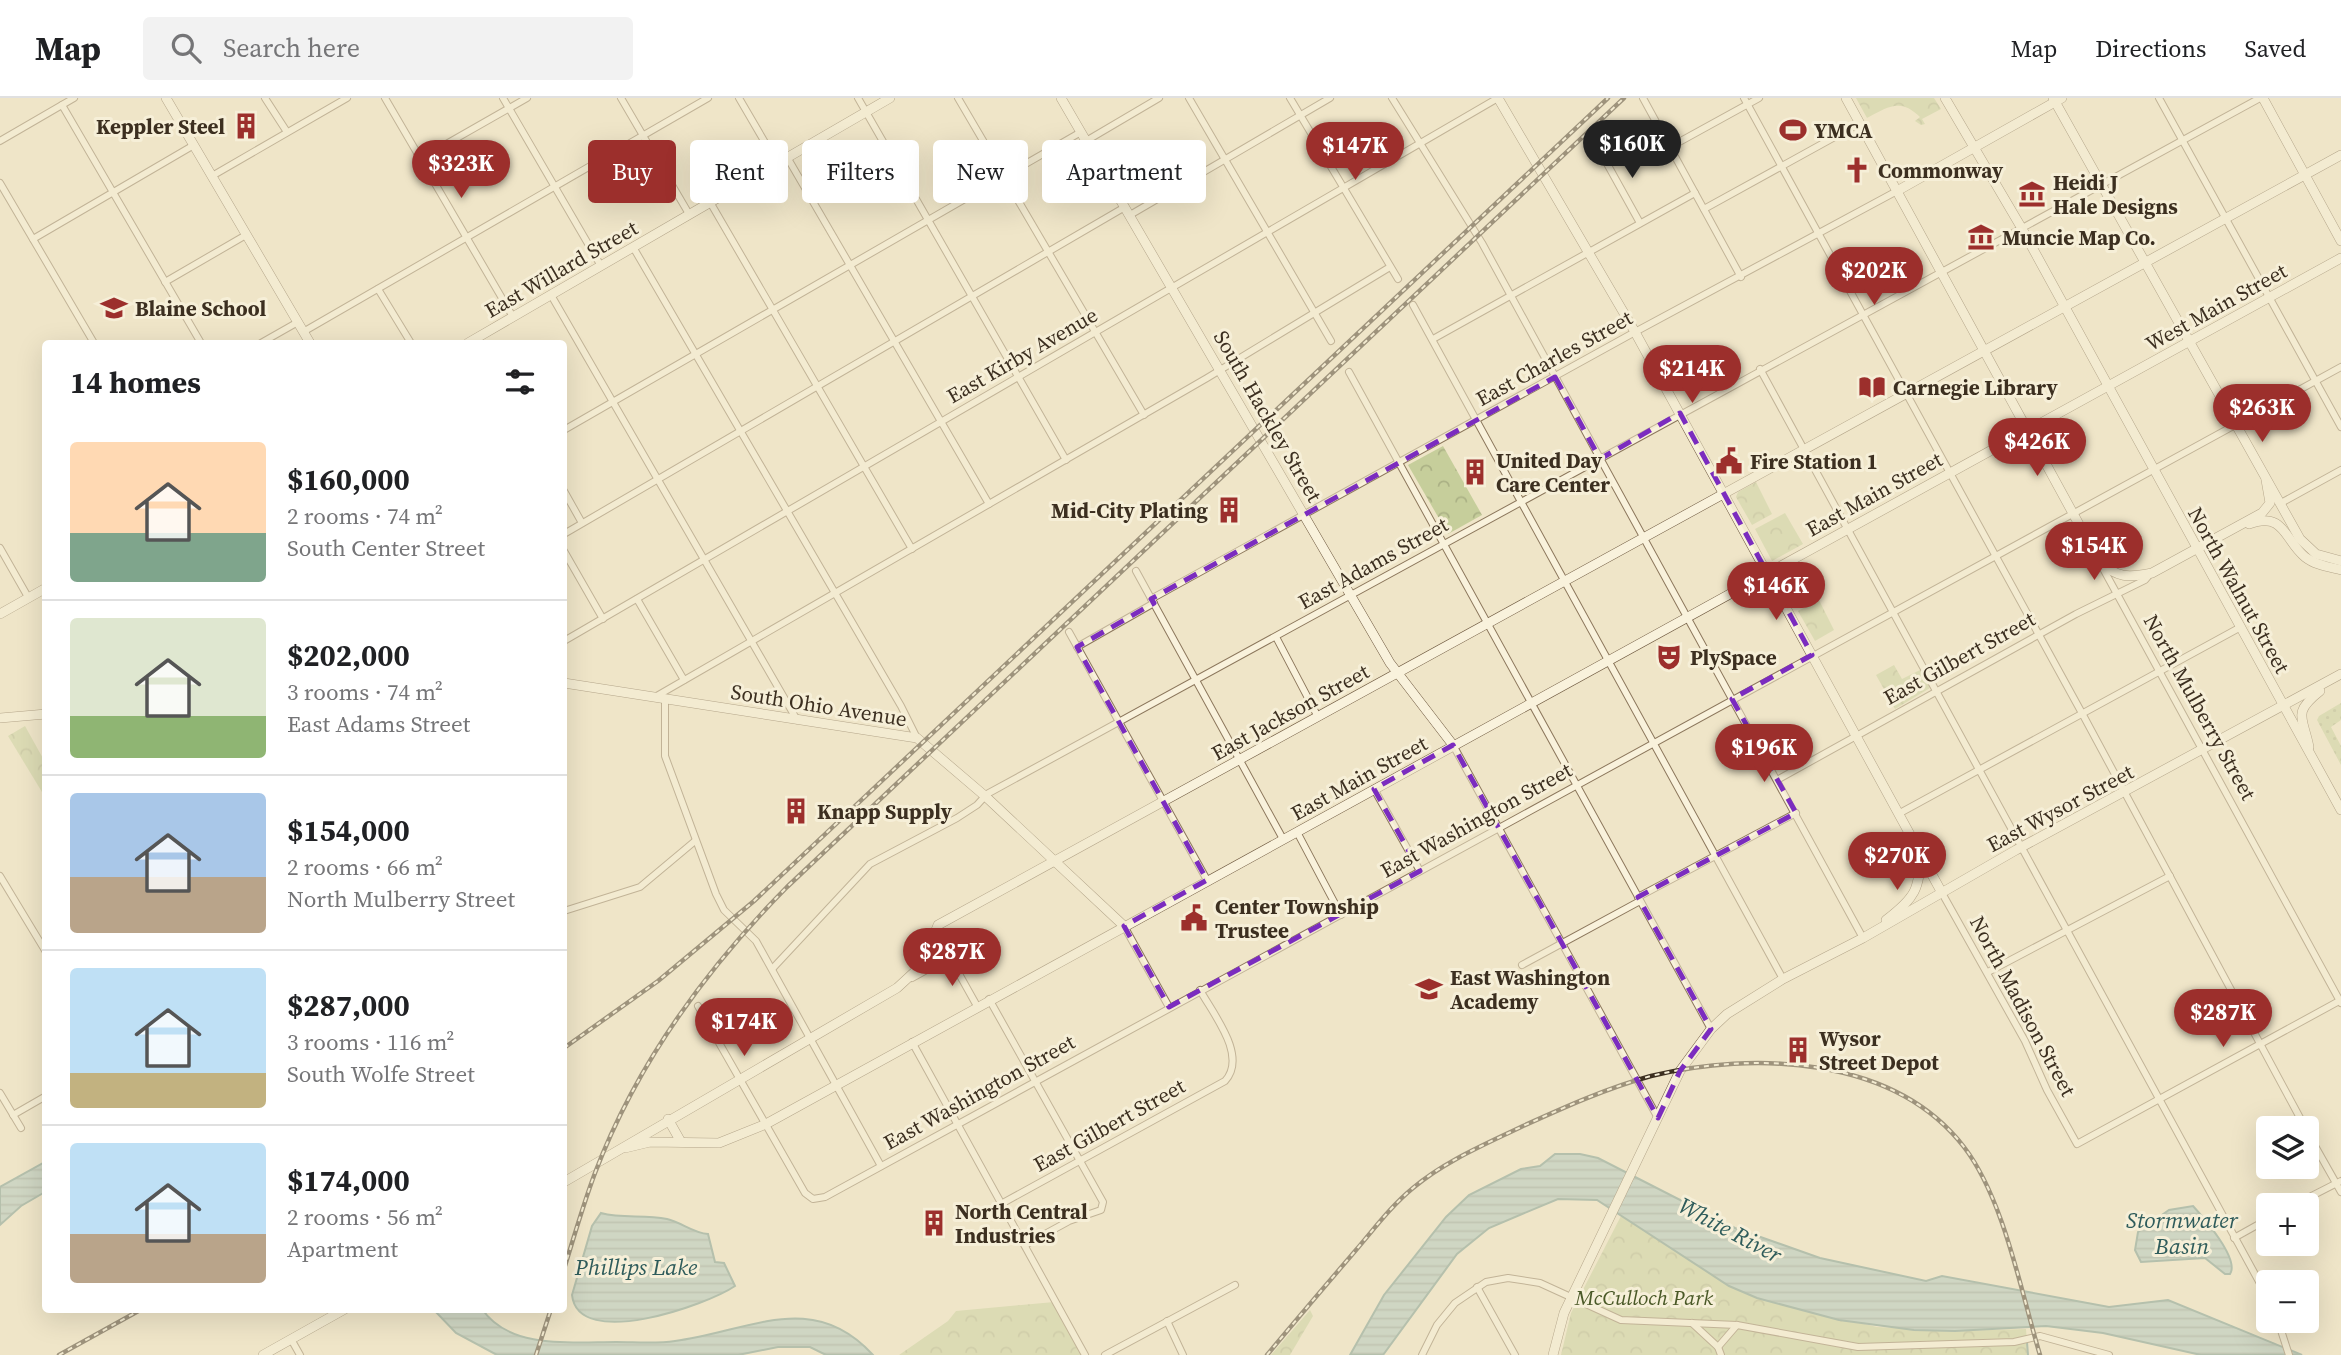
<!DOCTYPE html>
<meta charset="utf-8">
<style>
:root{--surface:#fff;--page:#f2f2f2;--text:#202124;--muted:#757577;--line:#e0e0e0;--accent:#9c2f2c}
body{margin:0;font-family:"Source Serif 4",serif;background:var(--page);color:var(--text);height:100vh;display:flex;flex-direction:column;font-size:26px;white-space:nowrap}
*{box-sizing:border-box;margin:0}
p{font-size:23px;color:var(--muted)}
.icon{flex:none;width:38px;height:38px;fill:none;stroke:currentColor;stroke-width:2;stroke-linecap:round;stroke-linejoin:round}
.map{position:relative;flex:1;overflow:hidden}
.sheet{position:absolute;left:42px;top:242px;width:525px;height:973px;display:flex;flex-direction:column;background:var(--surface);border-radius:7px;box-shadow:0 7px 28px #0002}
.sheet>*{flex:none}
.banner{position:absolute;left:588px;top:42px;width:665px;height:63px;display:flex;gap:14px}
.controls{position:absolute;left:2256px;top:1018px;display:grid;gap:14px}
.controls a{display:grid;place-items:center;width:63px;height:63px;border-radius:7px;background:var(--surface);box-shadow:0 7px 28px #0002;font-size:35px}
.price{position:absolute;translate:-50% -60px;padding:0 16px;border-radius:24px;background:var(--accent);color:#fff;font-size:23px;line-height:46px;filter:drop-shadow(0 2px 4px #0008)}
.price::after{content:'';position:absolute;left:50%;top:42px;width:21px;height:16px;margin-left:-10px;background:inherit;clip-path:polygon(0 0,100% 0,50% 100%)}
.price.selected{background:#222;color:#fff}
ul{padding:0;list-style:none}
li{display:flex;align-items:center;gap:21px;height:175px;padding:0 28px}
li+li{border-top:2px solid var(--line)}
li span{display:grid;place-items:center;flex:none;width:196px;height:140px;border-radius:7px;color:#555}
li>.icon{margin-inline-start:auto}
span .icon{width:84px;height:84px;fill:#fffc;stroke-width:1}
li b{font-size:30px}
h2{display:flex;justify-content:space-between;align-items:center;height:84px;padding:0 28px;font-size:30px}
.tag{padding:0 24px;border-radius:7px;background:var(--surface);box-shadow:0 7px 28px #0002;font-size:24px;line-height:63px}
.tag.selected{background:var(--accent);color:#fff}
header{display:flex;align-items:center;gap:42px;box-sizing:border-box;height:98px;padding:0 35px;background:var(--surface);border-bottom:2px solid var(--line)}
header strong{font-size:33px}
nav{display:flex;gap:38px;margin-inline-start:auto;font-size:24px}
.search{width:490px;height:63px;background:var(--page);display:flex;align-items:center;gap:18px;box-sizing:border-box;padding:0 24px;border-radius:7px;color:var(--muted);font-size:26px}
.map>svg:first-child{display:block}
.grass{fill:url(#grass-dots)}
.forest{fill:url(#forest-crowns)}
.water{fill:url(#water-rules);stroke:#6f928b;stroke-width:2}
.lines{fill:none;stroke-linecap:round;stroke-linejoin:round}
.stream{stroke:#6f928b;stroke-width:2}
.street-casing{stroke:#8c775c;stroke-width:8}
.secondary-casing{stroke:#6e583f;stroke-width:10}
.street{stroke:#f9f2dc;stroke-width:6}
.secondary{stroke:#f9f2dc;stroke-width:9}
.rail-casing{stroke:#3c2f20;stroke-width:4.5}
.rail{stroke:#f6efd8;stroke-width:2;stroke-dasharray:5;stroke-linecap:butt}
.marked{fill:none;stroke:#7b2cbf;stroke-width:5;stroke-dasharray:14 9;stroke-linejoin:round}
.labels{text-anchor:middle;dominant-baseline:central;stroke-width:6;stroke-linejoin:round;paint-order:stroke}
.poi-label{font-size:21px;font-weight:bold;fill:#3c2f20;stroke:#f6efd8;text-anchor:start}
.street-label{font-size:21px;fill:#3c2f20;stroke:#f6efd8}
.park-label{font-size:21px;font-style:italic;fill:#4a5927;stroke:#f6efd8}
.water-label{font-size:23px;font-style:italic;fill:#2f5c5b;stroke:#f6efd8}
</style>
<header>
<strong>Map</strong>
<div class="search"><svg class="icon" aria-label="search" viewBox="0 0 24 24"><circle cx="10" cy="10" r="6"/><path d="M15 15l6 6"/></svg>Search here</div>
<nav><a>Map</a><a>Directions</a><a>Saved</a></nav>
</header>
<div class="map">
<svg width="2341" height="1257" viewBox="0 0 2341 1257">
<defs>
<pattern id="grass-dots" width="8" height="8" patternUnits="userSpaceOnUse" patternTransform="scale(1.75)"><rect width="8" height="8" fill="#c6ce9b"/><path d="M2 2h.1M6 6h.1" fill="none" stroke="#abb185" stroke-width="1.8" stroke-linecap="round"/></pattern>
<pattern id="forest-crowns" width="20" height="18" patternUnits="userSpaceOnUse" patternTransform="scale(1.75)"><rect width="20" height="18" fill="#c6ce9b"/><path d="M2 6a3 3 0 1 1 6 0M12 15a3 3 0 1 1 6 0" fill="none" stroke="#abb185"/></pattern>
<pattern id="water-rules" width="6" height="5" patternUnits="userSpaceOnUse" patternTransform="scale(1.75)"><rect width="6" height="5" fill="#a9c3bc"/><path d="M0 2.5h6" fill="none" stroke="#8b9f98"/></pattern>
</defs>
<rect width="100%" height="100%" fill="#efe5c8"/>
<path class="grass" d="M2341 605V622L2331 629 2341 648V667L2317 622 2319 618Z"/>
<g class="forest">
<path d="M1856 0H1934L1941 11 1922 21 1925 26 1921 27 1915 23 1920 19C1901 0 1889 8 1867 20Z"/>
<path d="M1443 348 1482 417 1448 436 1408 367Z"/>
<path d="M1756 384 1772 416 1752 427 1736 399 1738 394Z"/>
<path d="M1785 415 1803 446 1772 463 1755 431Z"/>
<path d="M1819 502 1834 532 1815 543 1798 513Z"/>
<path d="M1894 567 1902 581 1922 571 1930 590 1895 611 1876 577Z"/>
<path d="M25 628 45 664V699L8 638Z"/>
<path d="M1621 1118 1729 1188 1757 1200 1877 1229 1955 1233 2026 1231 2028 1257H1561L1571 1215Z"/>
<path d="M1054 1204 1082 1257H899L948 1223 956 1213Z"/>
<path d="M1310 1212 1313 1218 1290 1257H1271Z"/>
</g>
<g class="water">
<path d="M1555 1056H1580L1598 1060 1735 1130 1820 1160 1926 1183 1942 1178 2109 1209 2168 1202 2302 1257H2201L2103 1235 2046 1228 1955 1233 1914 1232 1839 1222 1757 1200 1729 1188 1597 1102 1558 1101 1489 1130 1457 1156 1383 1257H1350L1384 1197 1446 1119 1469 1097 1521 1071 1540 1068Z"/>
<path d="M45 1064V1094L21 1108 0 1127V1089Z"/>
<path d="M2193 1108C2203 1119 2240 1161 2230 1176H2225L2205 1160 2141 1164 2135 1152 2138 1134 2169 1112Z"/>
<path d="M601 1115C623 1121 644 1116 667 1121 681 1124 693 1135 708 1136L715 1164 724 1165 735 1188C707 1207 578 1253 572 1197L592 1128Z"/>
<path d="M433 1211H482C510 1252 573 1244 616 1244 635 1244 656 1246 675 1243 748 1234 812 1190 873 1257H826L810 1249H778L738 1257H497L456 1235Z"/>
</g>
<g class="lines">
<path class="stream" d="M2027 1244 2028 1257"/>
<g class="street-casing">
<g id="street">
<path d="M265 0 287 34"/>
<path d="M385 0 513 219"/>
<path d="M503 0 601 168"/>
<path d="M621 0 689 116"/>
<path d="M739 0 777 65"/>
<path d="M858 0 1066 362"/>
<path d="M958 0 1144 317"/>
<path d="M1189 0 1331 243"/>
<path d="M1290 0 1398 181"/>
<path d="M1392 0 1482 145 1863 840"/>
<path d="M1643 0 1741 179"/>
<path d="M1744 0 2083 617 2306 1031"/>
<path d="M2159 0 2341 329"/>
<path d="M62 7 201 245"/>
<path d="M0 43 74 0"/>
<path d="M1086 43 1159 0"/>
<path d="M1670 49 1759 0"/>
<path d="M1600 53 1640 125"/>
<path d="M787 59 989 406"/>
<path d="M420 61 527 0"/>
<path d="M212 78 347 0"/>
<path d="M0 85 94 245"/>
<path d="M710 104 912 451"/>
<path d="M1704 111 1860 25"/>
<path d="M1130 117 1330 0"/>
<path d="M33 141 194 47"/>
<path d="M633 149 901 608 917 640"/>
<path d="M165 184 246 137"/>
<path d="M378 191 411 245"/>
<path d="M551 197 797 622"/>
<path d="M1413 207 1783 881"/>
<path d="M303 234 708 0"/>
<path d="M1433 241 1695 95"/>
<path d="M261 245 298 224"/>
<path d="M1760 271 2268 1200"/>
<path d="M1349 274 1711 931"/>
<path d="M564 332 1081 34"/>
<path d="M564 393 582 425"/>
<path d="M2281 405 2341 372"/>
<path d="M564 436 1125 109"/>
<path d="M0 450 28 499"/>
<path d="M564 453 603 521"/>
<path d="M2100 465 2341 905"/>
<path d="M1136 473 1283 741"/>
<path d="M637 501 684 582"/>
<path d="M1151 501 1635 234 1897 93"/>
<path d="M1069 534 1207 782"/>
<path d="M1276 539 1318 619"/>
<path d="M564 543 1498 0"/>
<path d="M1077 549 1154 505"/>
<path d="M655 599 1207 280 1390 169"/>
<path d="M665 601V658L716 796 724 812 756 843 881 1068"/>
<path d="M1453 647 1658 1020"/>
<path d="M1777 682 2076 516 2145 482 2151 475"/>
<path d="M1374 691 1420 773"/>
<path d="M1900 715 2239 530"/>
<path d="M1297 734 1341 817"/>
<path d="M0 778 46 854"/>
<path d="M1942 795 2025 943 2047 992 2077 1046 2341 902"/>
<path d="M1638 799 1796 715"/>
<path d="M564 813 640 789 695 743"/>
<path d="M1124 828 1169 909"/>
<path d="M935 833 977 908"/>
<path d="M1522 867 1640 803"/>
<path d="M773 870 870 766 957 720 977 707 987 696 2260 0"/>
<path d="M1988 874 2170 778"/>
<path d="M912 880 950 859"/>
<path d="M989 901 1103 1104 1101 1112 1069 1123 1025 1147"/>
<path d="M698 908 805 1095 813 1101 825 1099 2341 269"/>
<path d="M912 944 1085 1257"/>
<path d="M0 995 21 1030"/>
<path d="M13 1017 46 998"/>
<path d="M2306 1032 2341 1094"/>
<path d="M1001 1106 1225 983C1248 958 1213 916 1200 892"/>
<path d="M2292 1108 2341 1083"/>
<path d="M2234 1140 2268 1121"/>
<path d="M1477 1189 1515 1257"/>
<path d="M1167 1223 1183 1257"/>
<path d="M2278 1223 2289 1257"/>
<path d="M1692 1225 1718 1249 1721 1257"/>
<path d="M291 1241 300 1257"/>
<path d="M1718 1249 1737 1227"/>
<path d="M1105 1257 1235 1187"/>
<path d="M1422 1257 1437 1227 1455 1205 1486 1184 1508 1180 1540 1185 1621 1222 1737 1227 1858 1249 2014 1244 2040 1238 2109 1257"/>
</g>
</g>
<g class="secondary-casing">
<g id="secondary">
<path d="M166 0 310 245"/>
<path d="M1061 0 1390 565 1453 647"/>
<path d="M1498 0 1635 234 1942 795"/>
<path d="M1846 0 2099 463C2117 480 2128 480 2152 475L2262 415 2270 405 2266 382"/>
<path d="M1945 0 2021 129 2341 712"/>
<path d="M2053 0 2300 441 2316 456 2341 463"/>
<path d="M2263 0 2341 143"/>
<path d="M1897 93 2062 0"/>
<path d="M468 245 890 0"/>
<path d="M2249 426C2285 413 2284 442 2305 459 2315 467 2329 469 2341 472"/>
<path d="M0 516 46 490"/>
<path d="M564 585 917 640 985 698 1124 828"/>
<path d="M0 620 46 616"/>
<path d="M2309 649C2303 619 2292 615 2320 593"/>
<path d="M1886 822C1916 799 1919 792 1921 755"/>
<path d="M668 1021 681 1044"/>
<path d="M625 1050 650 1044 719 1045 766 1026 2341 160"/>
<path d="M564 1084 897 890 922 867 938 827 2341 57"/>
<path d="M263 1257 345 1211"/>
<path d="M1553 1257 1564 1215 1680 973 1711 931 1727 916 1783 881 1863 840 2016 752 2341 576"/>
</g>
</g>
<use href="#street" class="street"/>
<use href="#secondary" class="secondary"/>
<g class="rail-casing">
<g id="rail">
<path d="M564 950 658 883 754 803 1608 0"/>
<path d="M564 1171C574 1139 583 1107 595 1075 636 967 706 871 787 789L1624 0"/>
<path d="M59 1257 142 1211"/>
<path d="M536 1257 551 1211"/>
<path d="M1267 1257C1296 1222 1326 1187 1356 1152 1374 1131 1391 1108 1413 1090 1445 1063 1486 1046 1523 1028 1565 1009 1607 990 1651 978 1754 953 1894 958 1964 1049 2004 1101 2021 1194 2040 1257"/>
</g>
</g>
<use href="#rail" class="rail"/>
</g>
<path d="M0 0H2341V1257H0ZM1555 279 1600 361 1680 315 1812 557 1732 601 1796 715 1638 799 1711 931 1680 973 1658 1020 1453 647 1374 691 1420 773 1169 909 1124 828 1207 782 1077 549 1154 505 1151 501Z" fill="#efe5c8" fill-opacity=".55" fill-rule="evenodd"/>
<path class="marked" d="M1555 279 1600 361 1680 315 1812 557 1732 601 1796 715 1638 799 1711 931 1680 973 1658 1020 1453 647 1374 691 1420 773 1169 909 1124 828 1207 782 1077 549 1154 505 1151 501Z"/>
<defs>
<g id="building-bare" transform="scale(2.1)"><path d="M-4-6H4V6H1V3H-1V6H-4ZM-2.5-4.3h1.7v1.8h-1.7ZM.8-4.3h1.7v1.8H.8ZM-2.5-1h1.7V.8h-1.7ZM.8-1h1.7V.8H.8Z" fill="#9c2f2c" stroke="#f6efd8" stroke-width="2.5" paint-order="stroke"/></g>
<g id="stadium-bare" transform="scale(2.1)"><path d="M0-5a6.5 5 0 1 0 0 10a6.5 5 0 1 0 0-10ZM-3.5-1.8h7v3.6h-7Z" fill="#9c2f2c" stroke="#f6efd8" stroke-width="2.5" paint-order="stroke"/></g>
<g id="church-bare" transform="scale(2.1)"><path d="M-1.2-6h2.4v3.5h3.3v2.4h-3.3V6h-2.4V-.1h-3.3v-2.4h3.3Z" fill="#9c2f2c" stroke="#f6efd8" stroke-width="2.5" paint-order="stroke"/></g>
<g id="museum-bare" transform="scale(2.1)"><path d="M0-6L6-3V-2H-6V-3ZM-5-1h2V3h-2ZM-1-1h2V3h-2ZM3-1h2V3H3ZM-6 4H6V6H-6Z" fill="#9c2f2c" stroke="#f6efd8" stroke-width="2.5" paint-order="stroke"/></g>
<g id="school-bare" transform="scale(2.1)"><path d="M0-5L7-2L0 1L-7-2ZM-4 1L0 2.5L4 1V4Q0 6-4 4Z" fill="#9c2f2c" stroke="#f6efd8" stroke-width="2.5" paint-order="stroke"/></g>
<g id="library-bare" transform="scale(2.1)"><path d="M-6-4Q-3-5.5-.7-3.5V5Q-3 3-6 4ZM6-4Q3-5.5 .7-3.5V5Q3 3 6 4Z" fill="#9c2f2c" stroke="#f6efd8" stroke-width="2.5" paint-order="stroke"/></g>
<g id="civic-bare" transform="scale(2.1)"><path d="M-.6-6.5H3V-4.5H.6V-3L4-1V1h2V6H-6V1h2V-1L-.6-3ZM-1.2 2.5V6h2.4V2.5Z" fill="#9c2f2c" stroke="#f6efd8" stroke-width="2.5" paint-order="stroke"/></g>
<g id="theatre-bare" transform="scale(2.1)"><path d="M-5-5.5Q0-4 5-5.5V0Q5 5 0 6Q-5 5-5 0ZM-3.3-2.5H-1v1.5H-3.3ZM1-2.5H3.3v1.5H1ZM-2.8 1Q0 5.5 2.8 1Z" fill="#9c2f2c" stroke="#f6efd8" stroke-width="2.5" paint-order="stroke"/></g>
</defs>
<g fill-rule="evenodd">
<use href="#building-bare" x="246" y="28"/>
<use href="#stadium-bare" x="1793" y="32"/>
<use href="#church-bare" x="1857" y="72"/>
<use href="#museum-bare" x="2032" y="96"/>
<use href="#museum-bare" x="1981" y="139"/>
<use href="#school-bare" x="114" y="210"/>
<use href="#library-bare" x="1872" y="289"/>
<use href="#civic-bare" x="1729" y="363"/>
<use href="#building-bare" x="1475" y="374"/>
<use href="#building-bare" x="1229" y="412"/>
<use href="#theatre-bare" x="1669" y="559"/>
<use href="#building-bare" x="796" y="713"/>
<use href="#civic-bare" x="1194" y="820"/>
<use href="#school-bare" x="1429" y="891"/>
<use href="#building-bare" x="1798" y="952"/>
<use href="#building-bare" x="934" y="1125"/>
</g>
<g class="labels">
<g class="poi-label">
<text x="225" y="28" text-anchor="end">Keppler Steel</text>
<text x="1814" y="32">YMCA</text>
<text x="1878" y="72">Commonway</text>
<text x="2053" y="84">Heidi J<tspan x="2053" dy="24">Hale Designs</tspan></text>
<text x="2002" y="139">Muncie Map Co.</text>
<text x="135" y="210">Blaine School</text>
<text x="1893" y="289">Carnegie Library</text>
<text x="1496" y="362">United Day<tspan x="1496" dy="24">Care Center</tspan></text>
<text x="1750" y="363">Fire Station 1</text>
<text x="1208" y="412" text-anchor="end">Mid-City Plating</text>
<text x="1690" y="559">PlySpace</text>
<text x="817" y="713">Knapp Supply</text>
<text x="1215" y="808">Center Township<tspan x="1215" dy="24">Trustee</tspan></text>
<text x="1450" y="879">East Washington<tspan x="1450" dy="24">Academy</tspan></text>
<text x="1819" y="940">Wysor<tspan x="1819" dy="24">Street Depot</tspan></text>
<text x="955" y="1113">North Central<tspan x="955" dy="24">Industries</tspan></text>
</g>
<g class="street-label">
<text transform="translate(561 171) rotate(-30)">East Willard Street</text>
<text transform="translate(2216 209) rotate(-29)">West Main Street</text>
<text transform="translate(1022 257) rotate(-30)">East Kirby Avenue</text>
<text transform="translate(1554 260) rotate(-29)">East Charles Street</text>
<text transform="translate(1268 318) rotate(60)">South Hackley Street</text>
<text transform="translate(1874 396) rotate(-29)">East Main Street</text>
<text transform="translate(1373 465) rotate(-29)">East Adams Street</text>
<text transform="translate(2239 492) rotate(61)">North Walnut Street</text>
<text transform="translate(1959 560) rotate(-29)">East Gilbert Street</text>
<text transform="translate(819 607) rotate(9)">South Ohio Avenue</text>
<text transform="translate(2200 609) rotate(61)">North Mulberry Street</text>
<text transform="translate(1290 614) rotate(-29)">East Jackson Street</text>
<text transform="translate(1359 680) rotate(-29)">East Main Street</text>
<text transform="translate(2060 710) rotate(-28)">East Wysor Street</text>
<text transform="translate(1476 722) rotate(-29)">East Washington Street</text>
<text transform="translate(2023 908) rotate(62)">North Madison Street</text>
<text transform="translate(979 994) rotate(-29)">East Washington Street</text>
<text transform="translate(1109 1027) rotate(-29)">East Gilbert Street</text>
</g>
<g class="park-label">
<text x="1644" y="1199">McCulloch Park</text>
</g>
<g class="water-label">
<text x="2182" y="1122">Stormwater<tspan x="2182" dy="26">Basin</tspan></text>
<text transform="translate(1730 1132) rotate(28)">White River</text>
<text x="636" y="1169">Phillips Lake</text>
</g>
</g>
</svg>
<div class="controls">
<a><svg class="icon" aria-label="layers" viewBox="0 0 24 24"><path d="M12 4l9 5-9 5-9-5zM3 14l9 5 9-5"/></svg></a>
<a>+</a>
<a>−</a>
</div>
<b class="price selected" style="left:1632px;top:82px">$160K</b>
<b class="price" style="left:1355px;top:84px">$147K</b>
<b class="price" style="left:461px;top:102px">$323K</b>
<b class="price" style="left:1874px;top:209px">$202K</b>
<b class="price" style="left:1692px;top:307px">$214K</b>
<b class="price" style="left:2262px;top:346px">$263K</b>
<b class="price" style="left:2037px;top:380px">$426K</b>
<b class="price" style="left:2094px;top:484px">$154K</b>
<b class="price" style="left:1776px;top:524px">$146K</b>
<b class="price" style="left:1764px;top:686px">$196K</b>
<b class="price" style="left:1897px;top:794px">$270K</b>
<b class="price" style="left:952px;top:890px">$287K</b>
<b class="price" style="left:2223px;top:951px">$287K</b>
<b class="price" style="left:744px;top:960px">$174K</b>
<div class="banner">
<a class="tag selected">Buy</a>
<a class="tag">Rent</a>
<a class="tag">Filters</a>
<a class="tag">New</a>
<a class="tag">Apartment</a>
</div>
<section class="sheet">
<h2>14 homes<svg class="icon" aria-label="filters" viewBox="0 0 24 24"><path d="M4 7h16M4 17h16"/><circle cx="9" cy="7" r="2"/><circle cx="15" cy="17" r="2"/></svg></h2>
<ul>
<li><span style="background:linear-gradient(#ffd9b3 65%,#7fa58c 0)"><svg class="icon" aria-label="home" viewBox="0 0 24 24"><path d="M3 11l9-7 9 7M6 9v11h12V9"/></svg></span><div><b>$160,000</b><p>2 rooms · 74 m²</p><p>South Center Street</p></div></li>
<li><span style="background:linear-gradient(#dfe7d0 70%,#8fb573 0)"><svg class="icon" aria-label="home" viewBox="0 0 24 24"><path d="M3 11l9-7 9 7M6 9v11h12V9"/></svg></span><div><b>$202,000</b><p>3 rooms · 74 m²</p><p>East Adams Street</p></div></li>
<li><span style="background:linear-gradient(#a9c7e8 60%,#b9a48a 0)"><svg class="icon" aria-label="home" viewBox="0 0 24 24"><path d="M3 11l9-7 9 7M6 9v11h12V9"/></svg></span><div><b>$154,000</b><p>2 rooms · 66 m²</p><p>North Mulberry Street</p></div></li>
<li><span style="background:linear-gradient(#bfe0f5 75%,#c2b280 0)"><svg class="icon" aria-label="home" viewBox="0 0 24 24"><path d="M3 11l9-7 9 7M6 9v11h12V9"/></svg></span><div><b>$287,000</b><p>3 rooms · 116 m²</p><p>South Wolfe Street</p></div></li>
<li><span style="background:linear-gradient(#bfe0f5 65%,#b9a48a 0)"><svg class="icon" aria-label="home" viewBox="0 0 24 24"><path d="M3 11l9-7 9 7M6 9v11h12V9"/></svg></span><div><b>$174,000</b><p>2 rooms · 56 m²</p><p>Apartment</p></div></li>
</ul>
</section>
</div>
